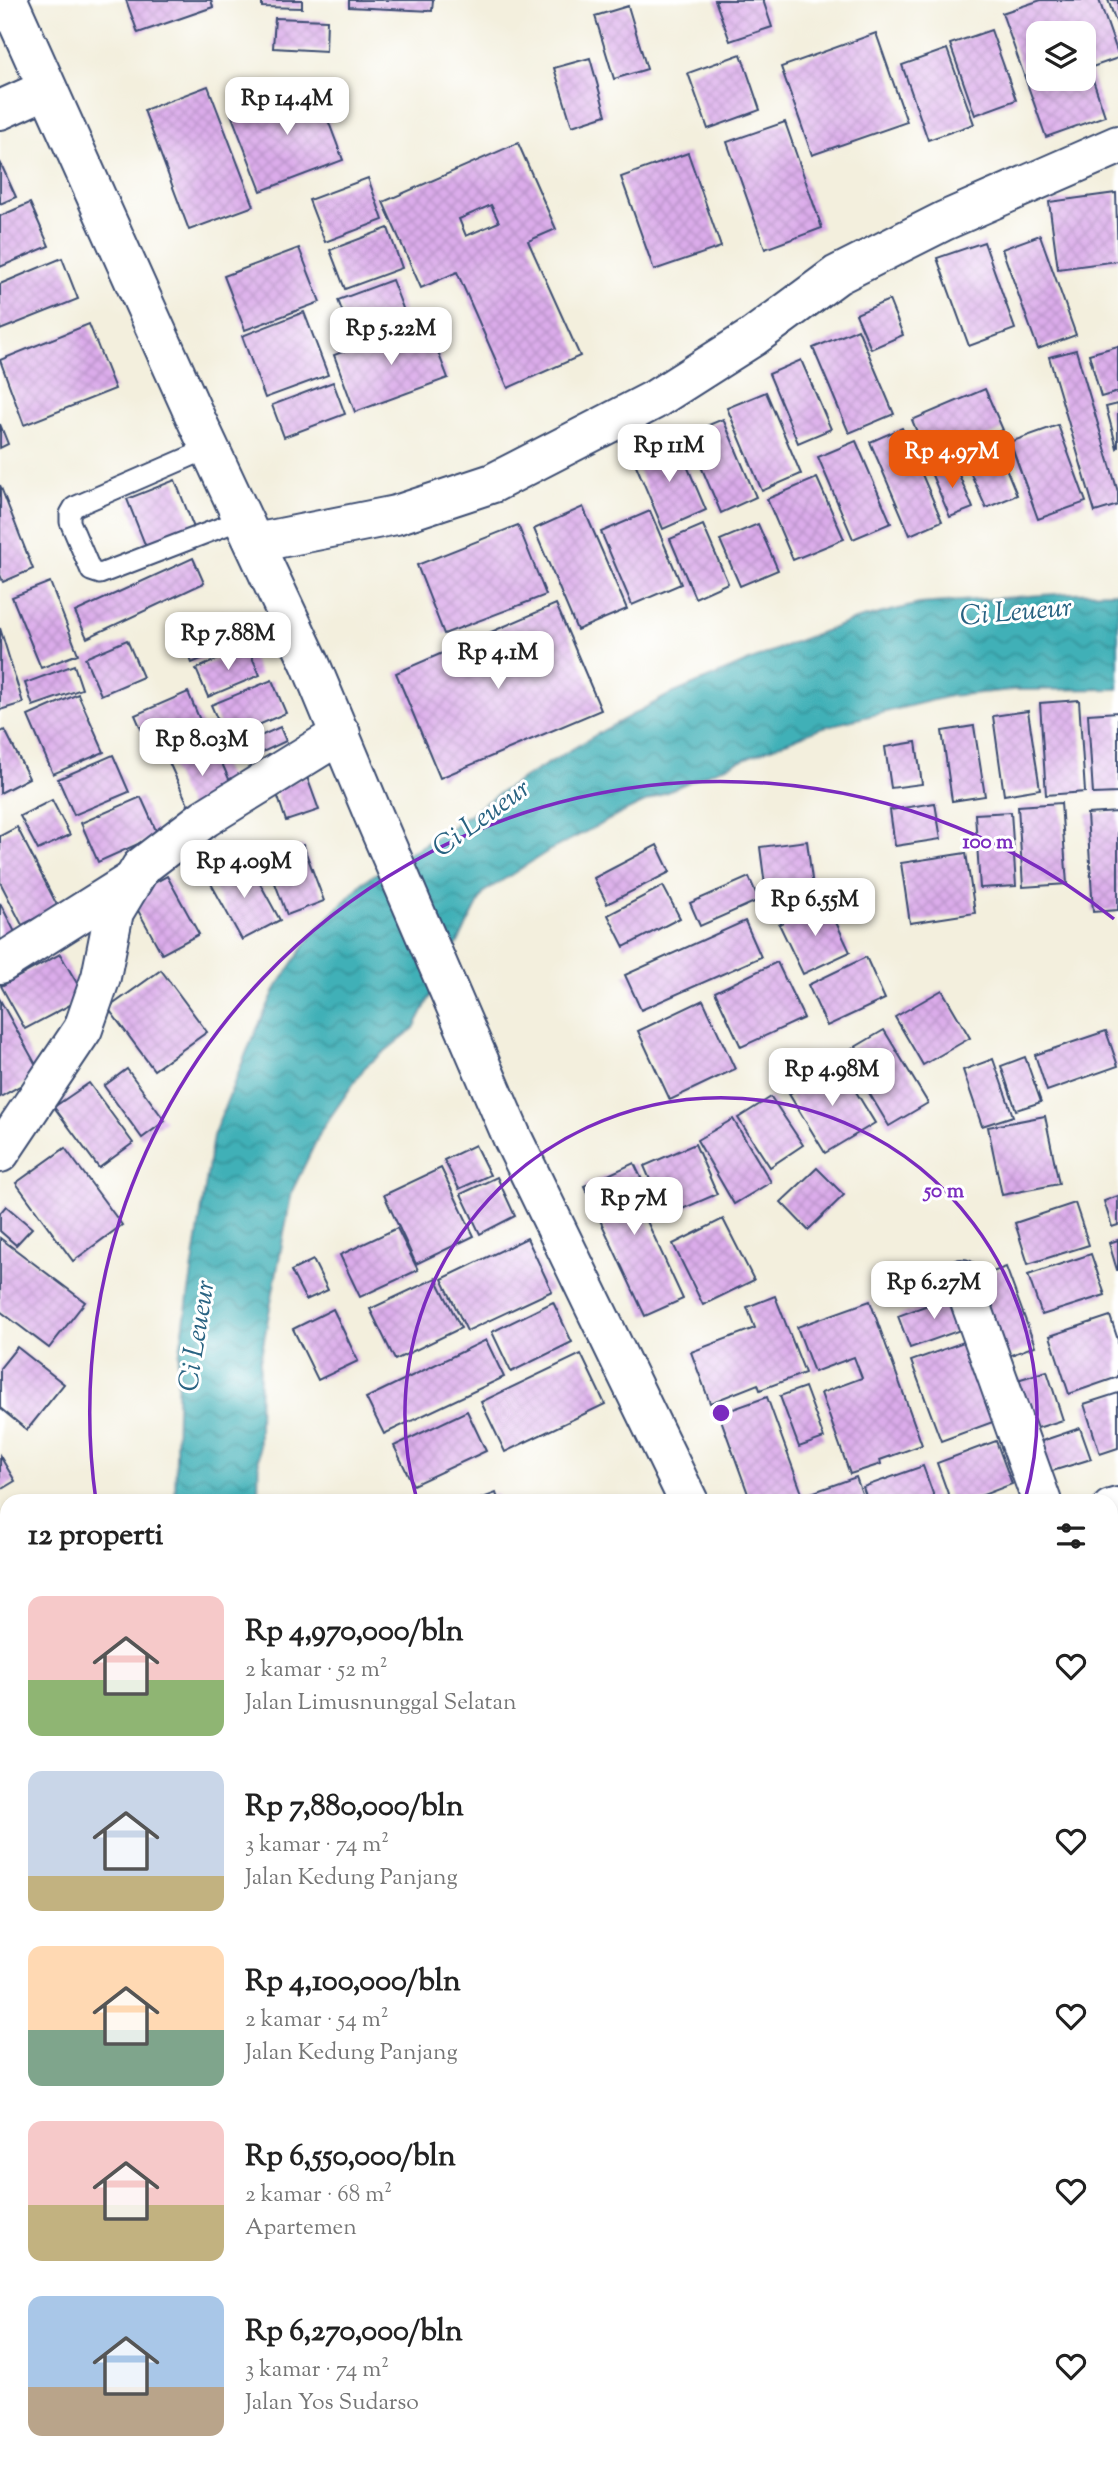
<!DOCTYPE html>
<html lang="id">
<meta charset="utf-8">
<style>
:root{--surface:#fff;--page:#f6f6f6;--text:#222;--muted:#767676;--accent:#ea580c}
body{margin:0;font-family:"Sorts Mill Goudy",serif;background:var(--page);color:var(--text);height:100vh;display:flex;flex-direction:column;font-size:26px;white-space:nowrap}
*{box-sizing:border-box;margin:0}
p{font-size:23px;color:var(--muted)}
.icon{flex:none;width:38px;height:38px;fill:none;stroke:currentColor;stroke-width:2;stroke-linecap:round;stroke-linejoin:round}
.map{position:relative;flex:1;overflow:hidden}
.sheet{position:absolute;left:0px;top:1494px;width:1118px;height:975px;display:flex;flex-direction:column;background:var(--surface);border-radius:21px 21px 0 0;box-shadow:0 4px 10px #0003}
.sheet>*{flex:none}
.buttons{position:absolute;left:1026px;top:21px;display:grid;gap:14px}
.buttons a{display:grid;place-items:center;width:70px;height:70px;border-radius:14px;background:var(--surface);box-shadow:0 4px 10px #0003;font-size:35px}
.price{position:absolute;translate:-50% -60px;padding:0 16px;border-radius:14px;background:#fff;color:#222;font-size:23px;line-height:46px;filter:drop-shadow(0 2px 4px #0008)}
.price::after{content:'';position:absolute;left:50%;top:42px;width:21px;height:16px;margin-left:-10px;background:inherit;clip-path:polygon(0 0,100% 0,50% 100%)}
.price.current{background:var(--accent);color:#fff}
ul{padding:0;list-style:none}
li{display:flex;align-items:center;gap:21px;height:175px;padding:0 28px}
li span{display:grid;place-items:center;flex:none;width:196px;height:140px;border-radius:14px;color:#555}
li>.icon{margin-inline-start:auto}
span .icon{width:84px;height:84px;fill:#fffc;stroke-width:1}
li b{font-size:30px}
h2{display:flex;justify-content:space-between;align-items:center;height:84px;padding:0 28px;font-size:30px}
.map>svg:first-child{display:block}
.built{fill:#d4d8f9}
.forest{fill:url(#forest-firs);stroke:#48746e;stroke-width:2}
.pitch{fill:#90d893;stroke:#568478;stroke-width:2}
.water{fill:url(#water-waves);stroke:#2d708a;stroke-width:2}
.building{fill:url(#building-cross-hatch);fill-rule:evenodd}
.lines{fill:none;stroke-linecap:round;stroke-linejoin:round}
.lane-casing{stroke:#3b4c71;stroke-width:23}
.street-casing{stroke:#3b4c71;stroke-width:42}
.secondary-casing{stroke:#3b4c71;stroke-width:42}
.highway-casing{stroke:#3b4c71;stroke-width:42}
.lane{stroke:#fff;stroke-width:19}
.street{stroke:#fff;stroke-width:38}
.secondary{stroke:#fff;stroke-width:38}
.highway{stroke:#fff;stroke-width:38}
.ring{fill:none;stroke:#7b2cbf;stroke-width:3.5}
.labels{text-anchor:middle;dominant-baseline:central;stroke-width:6;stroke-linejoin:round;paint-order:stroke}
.water-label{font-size:28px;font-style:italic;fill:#296382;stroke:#fff}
.centre{fill:#7b2cbf;stroke:#fff;stroke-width:3.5}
.ring-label{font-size:21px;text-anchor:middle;font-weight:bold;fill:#7b2cbf;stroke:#fff;stroke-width:6;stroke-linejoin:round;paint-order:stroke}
</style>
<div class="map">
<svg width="1118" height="2468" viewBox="0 0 1118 2468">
<defs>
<pattern id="forest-firs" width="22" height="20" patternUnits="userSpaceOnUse" patternTransform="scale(1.75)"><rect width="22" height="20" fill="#74b87d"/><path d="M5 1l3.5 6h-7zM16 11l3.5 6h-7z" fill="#5e966a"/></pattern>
<pattern id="water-waves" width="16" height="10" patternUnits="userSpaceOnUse" patternTransform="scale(1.75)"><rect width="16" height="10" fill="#3fb0b7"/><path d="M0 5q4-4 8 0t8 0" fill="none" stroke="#349098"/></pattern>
<pattern id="building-cross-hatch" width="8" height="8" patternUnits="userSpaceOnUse" patternTransform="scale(1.75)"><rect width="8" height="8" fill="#dbacea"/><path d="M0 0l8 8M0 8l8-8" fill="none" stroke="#bb94cb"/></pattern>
</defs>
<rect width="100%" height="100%" fill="#fff"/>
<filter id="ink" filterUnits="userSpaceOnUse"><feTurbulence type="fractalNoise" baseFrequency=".0143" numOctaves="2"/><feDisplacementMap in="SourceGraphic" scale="14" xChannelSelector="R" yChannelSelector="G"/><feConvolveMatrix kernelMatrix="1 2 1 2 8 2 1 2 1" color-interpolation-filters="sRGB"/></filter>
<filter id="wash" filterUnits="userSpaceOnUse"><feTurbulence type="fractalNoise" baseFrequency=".00686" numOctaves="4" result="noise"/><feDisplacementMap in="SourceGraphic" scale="28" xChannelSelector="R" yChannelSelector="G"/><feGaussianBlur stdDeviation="1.57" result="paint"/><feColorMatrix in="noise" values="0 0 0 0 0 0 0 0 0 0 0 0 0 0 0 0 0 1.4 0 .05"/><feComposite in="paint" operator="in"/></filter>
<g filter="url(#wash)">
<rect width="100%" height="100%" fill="#f3efdd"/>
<path class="built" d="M464 2462H795L797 2468H465Z"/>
<path class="forest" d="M7 2449V2462H257L245 2468H0V2460Z"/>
<path class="pitch" d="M295 2462H420L422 2468H296Z"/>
<g class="water">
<path d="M1118 592V689L1012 690 950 696 820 728 697 778 630 809 550 850 484 892 414 1028 365 1067 322 1129 292 1191 260 1361 258 1501 175 1502 178 1363 213 1136 247 1051 276 988 312 935 364 881 444 832 499 793 604 730 667 696 792 643 855 620 919 604 1070 593Z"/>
<path d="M7 2183V2394L0 2404V2196Z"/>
</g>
<g id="blocks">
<g class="building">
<path d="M126 0H211L213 7 138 33Z"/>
<path d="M262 0H302V8L262 7Z"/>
<path d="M349 0H433L432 11 349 7Z"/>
<path d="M715 0H763L772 27 730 41Z"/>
<path d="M1041 0H1099L1118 54V58L1089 68 1105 116 1046 137 1002 13ZM1038 33H1083V79H1038Z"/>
<path d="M1108 0H1118V27Z"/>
<path d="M628 6 647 69 614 79 595 16Z"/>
<path d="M275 18 327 20 326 51 273 48Z"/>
<path d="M991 30 1016 100 975 115 950 44Z"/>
<path d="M876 33 907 122 812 155 781 67Z"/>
<path d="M947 49 974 124 928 140 902 65Z"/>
<path d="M741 54 760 110 708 129 688 73Z"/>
<path d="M590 58 606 115 572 126 554 68Z"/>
<path d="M314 83 343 160 261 191 231 114Z"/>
<path d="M208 86 254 206 189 230 144 110Z"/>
<path d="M785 122 822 228 765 249 727 142Z"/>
<path d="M518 143 556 229 528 241 580 356 508 388 457 272 421 288 383 202ZM491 205 499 222 466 236 459 219Z"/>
<path d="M688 153 721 247 654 270 621 177Z"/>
<path d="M0 162 16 197 0 204Z"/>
<path d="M368 178 383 220 325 242 309 200Z"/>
<path d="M1116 193 1118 261 1058 269 1049 202Z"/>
<path d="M30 203 49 246 0 267V216Z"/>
<path d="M388 228 402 268 345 289 330 250Z"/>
<path d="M1040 235 1076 335 1038 349 1002 249Z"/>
<path d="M984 242 1015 329 969 346 937 258Z"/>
<path d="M299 248 320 302 245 330 224 276Z"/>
<path d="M62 258 78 299 0 330V284Z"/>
<path d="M392 280 404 311 350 332 338 300Z"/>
<path d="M889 300 903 335 871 349 856 314Z"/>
<path d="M304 312 328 375 265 398 242 336Z"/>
<path d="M426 321 448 378 355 412 334 355Z"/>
<path d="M89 324 115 389 24 425 0 360Z"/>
<path d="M858 329 894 414 849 433 813 348Z"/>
<path d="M1118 346V392L1101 397 1089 354Z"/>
<path d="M1076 350 1118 492V505L1095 512 1049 357Z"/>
<path d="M801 360 831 429 798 443 769 374Z"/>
<path d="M333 382 345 414 284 437 272 405Z"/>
<path d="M985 389 1003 430 929 461 912 420Z"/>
<path d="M766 392 801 474 762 491 727 408Z"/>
<path d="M1118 404V447L1117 448 1106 407Z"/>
<path d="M723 419 756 497 721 513 687 434Z"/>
<path d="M0 424 8 444 0 448Z"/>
<path d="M1058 425 1086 502 1038 519 1010 442Z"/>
<path d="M902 428 942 521 910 535 870 442Z"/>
<path d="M676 440 706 510 663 529 633 458Z"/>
<path d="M856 441 891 523 853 539 818 457Z"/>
<path d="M999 451 1017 495 986 508 967 465Z"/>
<path d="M954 463 973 508 950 517 931 473Z"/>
<path d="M817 478 844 539 793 560 767 499Z"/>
<path d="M175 480 196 533 148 552 127 499Z"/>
<path d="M0 485 33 569 3 582 0 575Z"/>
<path d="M583 507 627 609 577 630 534 529Z"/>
<path d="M650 511 681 584 632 605 601 532Z"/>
<path d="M758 524 778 570 740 586 720 540Z"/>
<path d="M518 525 546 595 444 634 417 565Z"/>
<path d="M703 525 728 583 695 598 670 539Z"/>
<path d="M193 558 204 583 87 638 75 612Z"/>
<path d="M50 582 78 654 41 668 12 597Z"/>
<path d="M556 604 601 710 440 778 396 673Z"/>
<path d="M223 614 236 644 192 663 179 632Z"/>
<path d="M0 628 23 703 0 710Z"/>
<path d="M127 640 143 677 101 695 85 658Z"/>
<path d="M247 646 260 675 208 697 196 669Z"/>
<path d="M74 665 82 689 33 706 25 683Z"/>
<path d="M272 680 286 713 226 739 211 705Z"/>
<path d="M188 692 208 739 155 761 135 715Z"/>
<path d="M78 694 104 752 53 774 28 716Z"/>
<path d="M1079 700 1085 792 1046 795 1040 703Z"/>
<path d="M1028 711 1040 789 1004 795 993 716Z"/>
<path d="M1118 712V793L1093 794 1088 714Z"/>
<path d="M974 726 985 796 952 801 942 731Z"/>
<path d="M280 727 286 741 250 758 243 744Z"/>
<path d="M5 730 29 778 0 793V732Z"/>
<path d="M212 741 237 797 193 816 168 760Z"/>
<path d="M916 742 922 784 891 788 885 747Z"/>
<path d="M113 755 129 792 74 815 58 779Z"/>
<path d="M307 777 319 810 286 821 275 788Z"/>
<path d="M141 797 158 835 98 862 81 823Z"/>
<path d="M52 800 70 835 38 850 20 816Z"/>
<path d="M935 803 941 839 895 846 890 810Z"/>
<path d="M1061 803 1067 884 1023 887 1018 806Z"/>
<path d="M1011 812 1016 886 980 888 975 814Z"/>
<path d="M1118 812V910L1093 912 1087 814Z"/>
<path d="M17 827 58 907 22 925 0 882V836Z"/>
<path d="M807 841 814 895 767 901 760 847Z"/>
<path d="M303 845 324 901 287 915 266 859Z"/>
<path d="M657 845 670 872 607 904 594 878Z"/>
<path d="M966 853 975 913 910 923 901 863Z"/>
<path d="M247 860 280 920 242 940 209 880Z"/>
<path d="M167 876 199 934 162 954 130 896Z"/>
<path d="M749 877 759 900 700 926 690 903Z"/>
<path d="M663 886 680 918 624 947 608 915Z"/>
<path d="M826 901 850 952 803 974 779 924Z"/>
<path d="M0 903 19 940 0 949Z"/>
<path d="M745 921 761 957 641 1010 625 975Z"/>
<path d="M60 954 85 997 25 1029 1 986Z"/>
<path d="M866 957 885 999 827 1026 808 985Z"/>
<path d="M777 962 804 1018 741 1047 715 992Z"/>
<path d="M161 970 207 1032 154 1070 108 1008Z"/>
<path d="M942 990 970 1038 923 1065 895 1017Z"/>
<path d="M0 1000 41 1074 0 1097Z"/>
<path d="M703 1000 735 1069 670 1100 638 1031Z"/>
<path d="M884 1030 928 1103 889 1126 845 1053Z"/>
<path d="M1106 1031 1118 1066 1047 1091 1035 1055Z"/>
<path d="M1025 1057 1041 1102 1016 1110 1001 1066Z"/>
<path d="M993 1059 1013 1116 982 1126 963 1070Z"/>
<path d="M839 1064 875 1123 825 1153 789 1094Z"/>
<path d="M127 1069 165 1121 142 1138 104 1086Z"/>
<path d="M89 1083 133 1143 99 1168 54 1107Z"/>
<path d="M771 1097 803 1145 770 1167 738 1118Z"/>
<path d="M1045 1116 1059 1184 1002 1195 988 1127Z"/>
<path d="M733 1119 771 1182 734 1204 697 1140Z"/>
<path d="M695 1144 717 1194 666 1216 644 1166Z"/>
<path d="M475 1145 490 1175 459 1189 444 1160Z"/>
<path d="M65 1148 122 1225 73 1261 16 1183Z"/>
<path d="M634 1163 657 1211 645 1217 683 1299 645 1316 584 1186Z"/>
<path d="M441 1168 474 1236 416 1264 384 1195Z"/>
<path d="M817 1168 844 1195 808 1230 781 1202Z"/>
<path d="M497 1177 515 1216 480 1234 461 1194Z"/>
<path d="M1118 1196V1225L1112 1227 1104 1201Z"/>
<path d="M1075 1203 1089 1245 1028 1264 1015 1223Z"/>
<path d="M6 1206 32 1228 16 1245 0 1231V1213Z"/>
<path d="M723 1219 754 1280 703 1305 673 1244Z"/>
<path d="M397 1228 418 1270 360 1297 340 1255Z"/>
<path d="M0 1238 85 1302 49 1348 0 1311Z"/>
<path d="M527 1238 552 1291 467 1331 442 1279Z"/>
<path d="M1118 1240V1270H1117L1109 1243Z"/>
<path d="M1091 1254 1105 1295 1042 1315 1028 1275Z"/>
<path d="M313 1260 328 1290 306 1300 291 1271Z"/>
<path d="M1006 1267 1035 1346 998 1360 968 1281Z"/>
<path d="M436 1278 461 1328 395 1360 370 1309Z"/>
<path d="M957 1294 969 1327 910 1348 898 1316Z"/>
<path d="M775 1296 805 1373 760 1390 758 1384 710 1403 691 1352 755 1328 747 1307Z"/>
<path d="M870 1301 922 1445 880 1460 881 1464 850 1474 821 1393 862 1378 854 1357 814 1372 797 1327Z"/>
<path d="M553 1302 572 1342 511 1372 492 1332Z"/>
<path d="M333 1309 358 1361 318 1380 293 1329Z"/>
<path d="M1110 1316 1118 1340V1377L1069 1394 1050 1336Z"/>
<path d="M972 1339 1001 1419 941 1441 911 1361Z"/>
<path d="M486 1340 504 1377 384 1434 366 1398Z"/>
<path d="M17 1347 64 1384 27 1430 0 1408V1368Z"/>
<path d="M581 1354 605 1404 505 1452 481 1402Z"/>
<path d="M1047 1371 1063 1420 1031 1430 1014 1381Z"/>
<path d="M805 1387 824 1438 799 1447 780 1396Z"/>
<path d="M1118 1393V1448L1100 1454 1084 1404Z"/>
<path d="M767 1397 803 1496 856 1477 865 1502H751L719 1414Z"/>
<path d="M467 1411 486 1451 413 1485 394 1446Z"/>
<path d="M1080 1428 1091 1459 1046 1473 1036 1443Z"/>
<path d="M996 1441 1012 1484 965 1502H951L937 1463Z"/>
<path d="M0 1456 15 1481 0 1490Z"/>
<path d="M923 1466 936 1502H868L863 1487Z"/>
<path d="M496 1493 499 1502H475V1501Z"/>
<path d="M1118 1522V1658L1111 1661V1524Z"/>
<path d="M0 1541 7 1544V1592L0 1590Z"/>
<path d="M0 1602 7 1605V1641L2 1654 0 1653Z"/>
<path d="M0 1664 7 1667V1690L0 1706Z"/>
<path d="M0 1711 7 1713V1740L0 1738Z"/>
<path d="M0 1751 7 1753V1790L0 1788Z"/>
<path d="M0 1804 7 1805 2 1854H0Z"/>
<path d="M1116 1807 1118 1812V1895L1111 1898V1809Z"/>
<path d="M5 1894 7 1895V1939L0 1938Z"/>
<path d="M1118 1902V1975L1111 1978V1904Z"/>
<path d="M0 1957 7 1958V2026L0 2025Z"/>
<path d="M1118 2032V2123L1111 2125V2035Z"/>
<path d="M0 2052 7 2054V2092L0 2091Z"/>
<path d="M1118 2214V2276L1111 2279V2217Z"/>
<path d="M1118 2299V2351L1111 2353V2301Z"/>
<path d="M464 2462H604V2463L594 2466V2468H465Z"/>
<path d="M631 2462H657V2463L633 2468Z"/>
<path d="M714 2462H792L794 2468H716Z"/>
<path d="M804 2462H845L848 2468H807Z"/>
<path d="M866 2462H893V2463L879 2468H869Z"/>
<path d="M921 2462H1033L1035 2467 923 2468Z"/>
</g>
</g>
</g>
<g filter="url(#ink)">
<use href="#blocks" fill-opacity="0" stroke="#3b4c71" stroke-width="2"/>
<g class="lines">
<g class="lane-casing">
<path id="lane" d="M210 448 74 507 70 514V522L91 571 100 574 243 519"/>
</g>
<g class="street-casing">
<g id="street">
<path d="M255 543 396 515 493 483 654 400 753 337 837 275 944 221 1118 145"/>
<path d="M0 964 130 882"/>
<path d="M0 1153 83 1029 101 977 114 912 141 867 205 818 341 734"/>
<path d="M962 1279 1042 1502"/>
<path d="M1111 2151 1118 2149"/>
</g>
</g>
<g class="secondary-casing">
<g id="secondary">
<path d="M0 110 47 89"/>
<path d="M1111 1509 1118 1507"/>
</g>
</g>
<g class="highway-casing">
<g id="highway">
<path d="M8 0 196 419 310 663 373 814 512 1137 689 1502"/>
<path d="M1092 2462 1095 2468"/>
</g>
</g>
<use href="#lane" class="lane"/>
<use href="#street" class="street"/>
<use href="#secondary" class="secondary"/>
<use href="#highway" class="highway"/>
</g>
</g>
<g class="ring">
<path d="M417 1500A316 316 0 1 1 1025 1500"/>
<path d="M96 1501A631 631 0 0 1 1114 919"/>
</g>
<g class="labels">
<g class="water-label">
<text transform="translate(1016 613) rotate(-5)">Ci Leueur</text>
<text transform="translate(482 819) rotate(-36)">Ci Leueur</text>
<text transform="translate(198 1336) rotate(-81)">Ci Leueur</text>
</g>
</g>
<circle cx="721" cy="1413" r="10" class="centre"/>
<g class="ring-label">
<text x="988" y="848">100 m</text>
<text x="944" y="1197">50 m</text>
</g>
</svg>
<div class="buttons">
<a><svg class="icon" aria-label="layers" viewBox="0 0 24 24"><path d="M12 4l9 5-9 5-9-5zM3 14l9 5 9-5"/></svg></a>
</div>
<b class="price" style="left:287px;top:137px">Rp 14.4M</b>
<b class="price" style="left:391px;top:367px">Rp 5.22M</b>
<b class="price" style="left:669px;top:484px">Rp 11M</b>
<b class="price current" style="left:952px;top:490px">Rp 4.97M</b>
<b class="price" style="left:228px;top:672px">Rp 7.88M</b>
<b class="price" style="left:498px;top:691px">Rp 4.1M</b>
<b class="price" style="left:202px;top:778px">Rp 8.03M</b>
<b class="price" style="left:244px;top:900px">Rp 4.09M</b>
<b class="price" style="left:815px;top:938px">Rp 6.55M</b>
<b class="price" style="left:832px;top:1108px">Rp 4.98M</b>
<b class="price" style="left:634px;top:1237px">Rp 7M</b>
<b class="price" style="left:934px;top:1321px">Rp 6.27M</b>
<section class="sheet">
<h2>12 properti<svg class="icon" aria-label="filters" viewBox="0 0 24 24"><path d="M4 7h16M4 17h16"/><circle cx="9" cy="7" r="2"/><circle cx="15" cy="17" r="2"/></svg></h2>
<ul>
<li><span style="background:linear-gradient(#f6c9c9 60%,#8fb573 0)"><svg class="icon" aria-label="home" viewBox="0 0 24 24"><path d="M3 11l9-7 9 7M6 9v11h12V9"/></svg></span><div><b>Rp 4,970,000/bln</b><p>2 kamar · 52 m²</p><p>Jalan Limusnunggal Selatan</p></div><svg class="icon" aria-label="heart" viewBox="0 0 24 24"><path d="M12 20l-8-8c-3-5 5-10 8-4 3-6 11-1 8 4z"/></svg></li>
<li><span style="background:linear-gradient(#c9d6e8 75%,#c2b280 0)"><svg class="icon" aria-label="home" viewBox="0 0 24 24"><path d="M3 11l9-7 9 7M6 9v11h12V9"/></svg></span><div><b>Rp 7,880,000/bln</b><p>3 kamar · 74 m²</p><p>Jalan Kedung Panjang</p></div><svg class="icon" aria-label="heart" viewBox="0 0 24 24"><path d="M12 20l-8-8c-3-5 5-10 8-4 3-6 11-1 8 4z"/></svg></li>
<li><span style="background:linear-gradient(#ffd9b3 60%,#7fa58c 0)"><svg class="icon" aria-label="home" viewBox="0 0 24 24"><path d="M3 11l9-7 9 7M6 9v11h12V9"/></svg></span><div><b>Rp 4,100,000/bln</b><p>2 kamar · 54 m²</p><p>Jalan Kedung Panjang</p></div><svg class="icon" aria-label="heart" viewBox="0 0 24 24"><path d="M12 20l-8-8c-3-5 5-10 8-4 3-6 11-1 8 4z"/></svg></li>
<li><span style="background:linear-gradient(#f6c9c9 60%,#c2b280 0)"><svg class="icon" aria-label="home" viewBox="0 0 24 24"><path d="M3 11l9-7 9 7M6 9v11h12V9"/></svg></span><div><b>Rp 6,550,000/bln</b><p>2 kamar · 68 m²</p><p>Apartemen</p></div><svg class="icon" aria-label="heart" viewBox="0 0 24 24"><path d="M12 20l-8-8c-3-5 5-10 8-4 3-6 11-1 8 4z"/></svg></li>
<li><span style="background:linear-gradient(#a9c7e8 65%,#b9a48a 0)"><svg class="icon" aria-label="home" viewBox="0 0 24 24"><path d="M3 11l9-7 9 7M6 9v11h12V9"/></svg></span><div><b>Rp 6,270,000/bln</b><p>3 kamar · 74 m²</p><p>Jalan Yos Sudarso</p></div><svg class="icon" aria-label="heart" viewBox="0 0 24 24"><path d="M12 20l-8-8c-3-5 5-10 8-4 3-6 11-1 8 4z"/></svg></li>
</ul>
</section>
</div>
